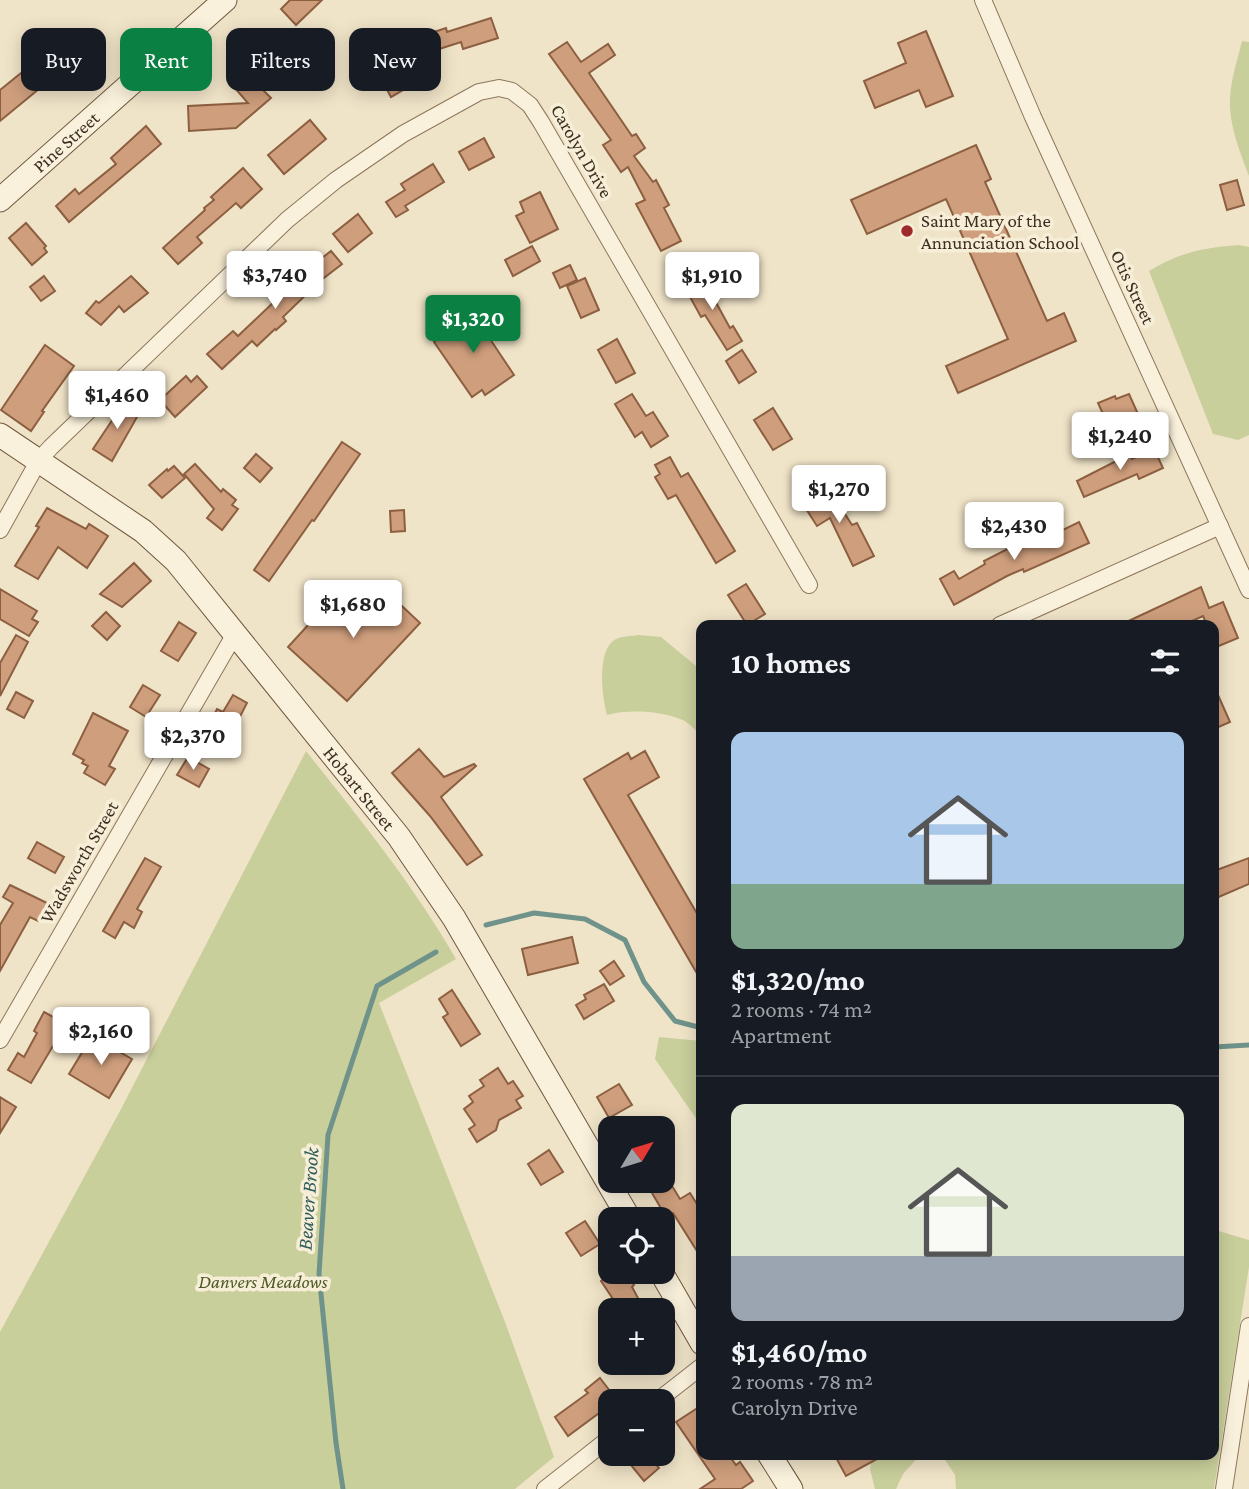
<!DOCTYPE html>
<meta charset="utf-8">
<style>
:root{--surface:#171b24;--page:#20242c;--text:#f1f3f6;--muted:#9ea1a6;--line:#363941;--accent:#0b8043}
body{margin:0;font-family:"Crimson Pro",serif;background:var(--page);color:var(--text);height:100vh;display:flex;flex-direction:column;font-size:26px;white-space:nowrap}
*{box-sizing:border-box;margin:0}
p{font-size:23px;color:var(--muted)}
.icon{flex:none;width:38px;height:38px;fill:none;stroke:currentColor;stroke-width:2;stroke-linecap:round;stroke-linejoin:round}
.map{position:relative;flex:1;overflow:hidden}
.side{position:absolute;left:696px;top:620px;width:523px;height:840px;display:flex;flex-direction:column;background:var(--surface);border-radius:14px;box-shadow:0 4px 18px #0003}
.side>*{flex:none}
.banner{position:absolute;left:21px;top:28px;width:570px;height:63px;display:flex;gap:14px}
.needle{width:46px;rotate:52deg}
.buttons{position:absolute;left:598px;top:1116px;display:grid;gap:14px}
.buttons a{display:grid;place-items:center;width:77px;height:77px;border-radius:14px;background:var(--surface);box-shadow:0 4px 18px #0003;font-size:35px}
.price{position:absolute;translate:-50% -60px;padding:0 16px;border-radius:7px;background:#fff;color:#222;font-size:23px;line-height:46px;filter:drop-shadow(0 2px 4px #0008)}
.price::after{content:'';position:absolute;left:50%;top:42px;width:21px;height:16px;margin-left:-10px;background:inherit;clip-path:polygon(0 0,100% 0,50% 100%)}
.price.selected{background:var(--accent);color:#fff}
ul{padding:0;list-style:none}
li{display:grid;align-content:center;gap:14px;height:371px;padding:0 35px}
li+li{border-top:2px solid var(--line)}
li span{display:grid;place-items:center;height:217px;border-radius:14px;color:#555}
li>.icon{margin-inline-start:auto}
span .icon{width:126px;height:126px;fill:#fffc;stroke-width:1}
li b{font-size:30px}
h2{display:flex;justify-content:space-between;align-items:center;height:84px;padding:0 35px;font-size:30px}
.pill{padding:0 24px;border-radius:14px;background:var(--surface);box-shadow:0 4px 18px #0003;font-size:24px;line-height:63px}
.pill.selected{background:var(--accent);color:#fff}
.map>svg:first-child{display:block}
.green{fill:#c9cf9b}
.lines{fill:none;stroke-linecap:round;stroke-linejoin:round}
.stream{stroke:#6f938a;stroke-width:5}
.building{fill:#cf9f7d;stroke:#8d5f41;stroke-width:2}
.street-casing{stroke:#8d765c;stroke-width:18}
.secondary-casing{stroke:#6f573f;stroke-width:25}
.street{stroke:#faf1dc;stroke-width:16}
.secondary{stroke:#faf1dc;stroke-width:23}
.poi-dot{fill:#9e2a2b;stroke:#f7eed8;stroke-width:2.5}
.labels{text-anchor:middle;dominant-baseline:central;stroke-width:7;stroke-linejoin:round;paint-order:stroke}
.street-label{font-size:19px;fill:#3d2e20;stroke:#f7eed8}
.poi-label{font-size:19px;fill:#3d2e20;stroke:#f7eed8;text-anchor:start}
.park-label{font-size:19px;font-style:italic;fill:#4d5a26;stroke:#f7eed8}
.water-label{font-size:21px;font-style:italic;fill:#2f5d5a;stroke:#f7eed8}
</style>
<div class="map">
<svg width="1249" height="1489" viewBox="0 0 1249 1489">
<rect width="100%" height="100%" fill="#f0e4c8"/>
<g class="green">
<path d="M1242 41 1249 42V176C1241 155 1231 130 1230 107 1229 84 1237 62 1242 41Z"/>
<path d="M1239 245 1249 247V435L1238 440 1213 434 1149 271C1181 252 1202 248 1239 245Z"/>
<path d="M639 635 661 637 702 671V737C695 730 689 722 680 719 660 711 628 709 607 715 602 697 596 649 616 639 623 636 632 636 639 635Z"/>
<path d="M306 751C359 818 413 884 456 959L379 1003 505 1322 554 1457 515 1489H0V1332L121 1109Z"/>
<path d="M659 1037 702 1041V1127L655 1059Z"/>
<path d="M1215 1230 1249 1240V1267L1214 1489H956L955 1475 941 1454H1214Z"/>
<path d="M872 1454H921L903 1474 896 1489H875L870 1469Z"/>
</g>
<g class="lines">
<g class="stream">
<path d="M486 925 534 913 585 919 625 940 644 982 675 1021 702 1028"/>
<path d="M1214 1047 1249 1045"/>
<path d="M343 1489 336 1443 319 1274 328 1135 377 986 436 952"/>
</g>
</g>
<g class="building">
<path d="M290 0H322L296 25 281 9Z"/>
<path d="M491 18 498 38 463 49 461 42 433 51 428 34 446 28 447 32Z"/>
<path d="M926 31 953 96 926 107 919 90 875 108 864 81 906 63 898 43Z"/>
<path d="M567 42 581 62 608 44 615 55 589 73 632 136 636 134 645 148 634 156 653 182 656 180 669 205 664 208 681 241 661 251 636 204 645 200 628 167 621 172 603 145 611 140 549 54Z"/>
<path d="M253 59 271 81 262 89 271 98 236 128 189 131 188 106 248 103 228 80Z"/>
<path d="M36 61 51 79 0 121V90Z"/>
<path d="M405 63H411L420 80 391 97 380 77Z"/>
<path d="M310 120 326 139 284 174 268 155Z"/>
<path d="M146 126 161 144 69 222 56 206 75 189 79 194 116 164 111 158Z"/>
<path d="M484 138 494 157 469 170 459 152Z"/>
<path d="M976 145 991 179 985 182 1047 321 1064 313 1076 341 958 393 946 366 1008 339 946 199 867 234 851 200Z"/>
<path d="M433 164 444 182 405 206 408 210 396 217 386 202 405 190 401 184Z"/>
<path d="M243 168 262 189 241 208 236 203 197 237 202 243 178 264 163 248 205 210 204 208 214 200 211 197Z"/>
<path d="M1237 180 1244 205 1227 210 1220 185Z"/>
<path d="M540 192 558 229 530 243 516 216 524 212 520 202Z"/>
<path d="M358 214 372 233 348 252 333 234Z"/>
<path d="M26 223 46 246 44 248 47 252 32 265 9 238Z"/>
<path d="M532 246 540 261 513 276 505 260Z"/>
<path d="M331 251 342 264 320 281 283 317 286 321 276 330 275 329 257 346 252 341 222 369 207 354 233 331 238 336 276 300 272 296 283 285 285 287 299 273 300 275Z"/>
<path d="M570 265 577 280 560 288 553 273Z"/>
<path d="M44 276 55 291 41 301 30 287Z"/>
<path d="M131 276 148 293 124 312 119 306 101 325 86 313 96 301 99 303Z"/>
<path d="M702 277 730 328 733 326 742 341 727 350 705 315 701 317 684 286Z"/>
<path d="M585 278 599 310 581 318 567 286Z"/>
<path d="M470 309 514 375 485 395 482 390 472 397 434 342 445 334 441 328Z"/>
<path d="M617 339 635 373 616 383 598 350Z"/>
<path d="M45 345 74 366 42 411 44 412 31 431 1 410Z"/>
<path d="M742 350 756 372 739 383 726 361Z"/>
<path d="M186 376 191 382 197 376 207 387 175 417 160 400Z"/>
<path d="M632 394 646 416 653 412 668 436 651 447 642 432 635 437 615 404Z"/>
<path d="M1129 394 1142 423 1113 436 1098 403 1115 396 1116 399Z"/>
<path d="M125 401 141 410 112 461 93 449Z"/>
<path d="M773 408 792 439 773 450 754 420Z"/>
<path d="M342 442 360 454 314 521 312 520 269 581 254 570Z"/>
<path d="M1154 449 1163 468 1139 479 1137 474 1084 497 1077 481 1130 454 1132 459Z"/>
<path d="M256 454 272 468 260 482 244 468Z"/>
<path d="M670 457 681 477 688 473 735 551 716 563 676 495 668 499 655 477 660 474 655 465Z"/>
<path d="M195 464 221 492 223 489 236 500 232 505 238 509 222 530 207 518 214 509 184 474Z"/>
<path d="M174 466 185 478 162 498 149 485 167 469 168 471Z"/>
<path d="M820 490 824 496 831 492 852 525 857 523 874 556 853 566 830 518 817 526 801 501Z"/>
<path d="M47 508 86 529 89 524 108 536 87 568 58 547 38 579 15 566 39 527 36 526Z"/>
<path d="M404 510 405 531 391 532 390 511Z"/>
<path d="M1079 522 1089 543 1024 572 1023 569 1007 576 954 605 940 579 954 571 959 579 985 564 984 561 1027 539 1030 546Z"/>
<path d="M134 563 151 581 122 607 100 594Z"/>
<path d="M746 584 765 614 747 625 728 595Z"/>
<path d="M343 587 369 611 387 592 420 623 347 701 288 647Z"/>
<path d="M1201 587 1209 608 1223 602 1238 638 1214 648V625H1207L1203 616 1183 625H1120Z"/>
<path d="M0 589 37 611 32 619 38 622 29 636 0 619Z"/>
<path d="M106 612 120 626 107 640 92 626Z"/>
<path d="M179 622 196 633 178 661 161 651Z"/>
<path d="M16 635 28 642 0 696V663Z"/>
<path d="M143 685 160 695 146 717 130 707Z"/>
<path d="M1214 686 1230 722 1214 729Z"/>
<path d="M16 692 33 701 24 718 7 709Z"/>
<path d="M233 695 247 703 229 738 225 736 222 741 207 733 210 728 208 727 217 709 223 712Z"/>
<path d="M93 713 128 731 109 766 115 769 105 785 84 773 88 766 82 763 84 760 73 754Z"/>
<path d="M419 749 444 777 474 764 476 766 441 797 482 855 467 865 430 816 392 773Z"/>
<path d="M645 751 659 777 628 795 702 922V982L584 779 628 753 631 759Z"/>
<path d="M188 757 209 769 199 787 177 775Z"/>
<path d="M37 842 64 857 55 873 28 858Z"/>
<path d="M145 858 161 867 137 909 142 912 134 928 124 922 115 938 103 931Z"/>
<path d="M1249 858V884L1214 899V871Z"/>
<path d="M10 885 47 903 38 921 30 917 0 971V925L13 903 3 897Z"/>
<path d="M572 937 578 963 528 975 522 949Z"/>
<path d="M614 961 624 976 610 985 600 971Z"/>
<path d="M604 984 614 1001 584 1019 576 1005 586 999 584 995Z"/>
<path d="M452 990 480 1034 461 1046 443 1017 448 1014 439 999Z"/>
<path d="M44 1012 66 1024 31 1083 8 1070 18 1053 24 1057 37 1033 34 1031Z"/>
<path d="M92 1036 132 1059 109 1098 69 1074Z"/>
<path d="M498 1068 508 1084 513 1081 523 1096 516 1100 521 1108 499 1120 496 1130 477 1142 469 1129 475 1125 464 1109 473 1102 469 1096 484 1086 480 1080Z"/>
<path d="M619 1084 632 1105 609 1118 597 1097Z"/>
<path d="M0 1097 16 1107 0 1133Z"/>
<path d="M549 1150 563 1172 541 1185 528 1164Z"/>
<path d="M645 1181H669L680 1199 690 1193 702 1212V1259L673 1213 666 1217Z"/>
<path d="M585 1221 600 1244 581 1256 566 1233Z"/>
<path d="M613 1272H625L634 1285 632 1287 645 1311H621L601 1281Z"/>
<path d="M600 1378 616 1399 611 1402V1423L602 1411 568 1436 555 1417 588 1393 585 1390Z"/>
<path d="M702 1405V1454H728L736 1465 740 1462 753 1481 741 1489H700L715 1479 676 1422Z"/>
<path d="M622 1454H647L659 1468 644 1481Z"/>
<path d="M834 1454H886L846 1476Z"/>
</g>
<g class="lines">
<g class="street-casing">
<g id="street">
<path d="M983 0 1033 117 1249 590"/>
<path d="M0 530 39 460 51 447 287 220 336 180 403 134 479 92 499 88 512 91 530 105 541 122 809 585"/>
<path d="M1000 625 1220 526"/>
<path d="M0 1040 236 632"/>
<path d="M656 1402 702 1366"/>
<path d="M545 1489 611 1437"/>
<path d="M1224 1489 1249 1326"/>
</g>
</g>
<g class="secondary-casing">
<g id="secondary">
<path id="s1" d="M0 200 225 0"/>
<path id="s2" d="M0 435 143 531 176 561 399 837 454 918 630 1220"/>
<path d="M661 1272 702 1343"/>
<path d="M769 1454 791 1489"/>
</g>
</g>
<use href="#street" class="street"/>
<use href="#secondary" class="secondary"/>
</g>
<circle class="poi-dot" cx="907" cy="231" r="7"/>
<g class="labels">
<g class="street-label">
<text stroke="none"><textPath href="#s1" startOffset="88">Pine Street</textPath></text>
<text transform="translate(582 151) rotate(60)">Carolyn Drive</text>
<text transform="translate(1133 287) rotate(65)">Otis Street</text>
<text stroke="none"><textPath href="#s2" startOffset="509">Hobart Street</textPath></text>
<text transform="translate(79 862) rotate(-60)">Wadsworth Street</text>
</g>
<g class="poi-label">
<text x="921" y="220">Saint Mary of the<tspan x="921" dy="22">Annunciation School</tspan></text>
</g>
<g class="park-label">
<text x="263" y="1281">Danvers Meadows</text>
</g>
<g class="water-label">
<text transform="translate(308 1199) rotate(-86)">Beaver Brook</text>
</g>
</g>
</svg>
<div class="buttons">
<a><svg class="needle" viewBox="-14 -14 28 28"><path d="M0-13l5 13h-10z" fill="#e53935"/><path d="M0 13l5-13h-10z" fill="#9ea1a6"/></svg></a>
<a><svg class="icon" aria-label="locate" viewBox="0 0 24 24"><circle cx="12" cy="12" r="6"/><path d="M12 2v4M12 18v4M2 12h4M18 12h4"/></svg></a>
<a>+</a>
<a>−</a>
</div>
<b class="price" style="left:275px;top:311px">$3,740</b>
<b class="price" style="left:712px;top:312px">$1,910</b>
<b class="price selected" style="left:473px;top:355px">$1,320</b>
<b class="price" style="left:117px;top:431px">$1,460</b>
<b class="price" style="left:1120px;top:472px">$1,240</b>
<b class="price" style="left:839px;top:525px">$1,270</b>
<b class="price" style="left:1014px;top:562px">$2,430</b>
<b class="price" style="left:353px;top:640px">$1,680</b>
<b class="price" style="left:193px;top:772px">$2,370</b>
<b class="price" style="left:101px;top:1067px">$2,160</b>
<div class="banner">
<a class="pill">Buy</a>
<a class="pill selected">Rent</a>
<a class="pill">Filters</a>
<a class="pill">New</a>
</div>
<section class="side">
<h2>10 homes<svg class="icon" aria-label="filters" viewBox="0 0 24 24"><path d="M4 7h16M4 17h16"/><circle cx="9" cy="7" r="2"/><circle cx="15" cy="17" r="2"/></svg></h2>
<ul>
<li><span style="background:linear-gradient(#a9c7e8 70%,#7fa58c 0)"><svg class="icon" aria-label="home" viewBox="0 0 24 24"><path d="M3 11l9-7 9 7M6 9v11h12V9"/></svg></span><div><b>$1,320/mo</b><p>2 rooms · 74 m²</p><p>Apartment</p></div></li>
<li><span style="background:linear-gradient(#dfe7d0 70%,#9aa5b1 0)"><svg class="icon" aria-label="home" viewBox="0 0 24 24"><path d="M3 11l9-7 9 7M6 9v11h12V9"/></svg></span><div><b>$1,460/mo</b><p>2 rooms · 78 m²</p><p>Carolyn Drive</p></div></li>
</ul>
</section>
</div>
